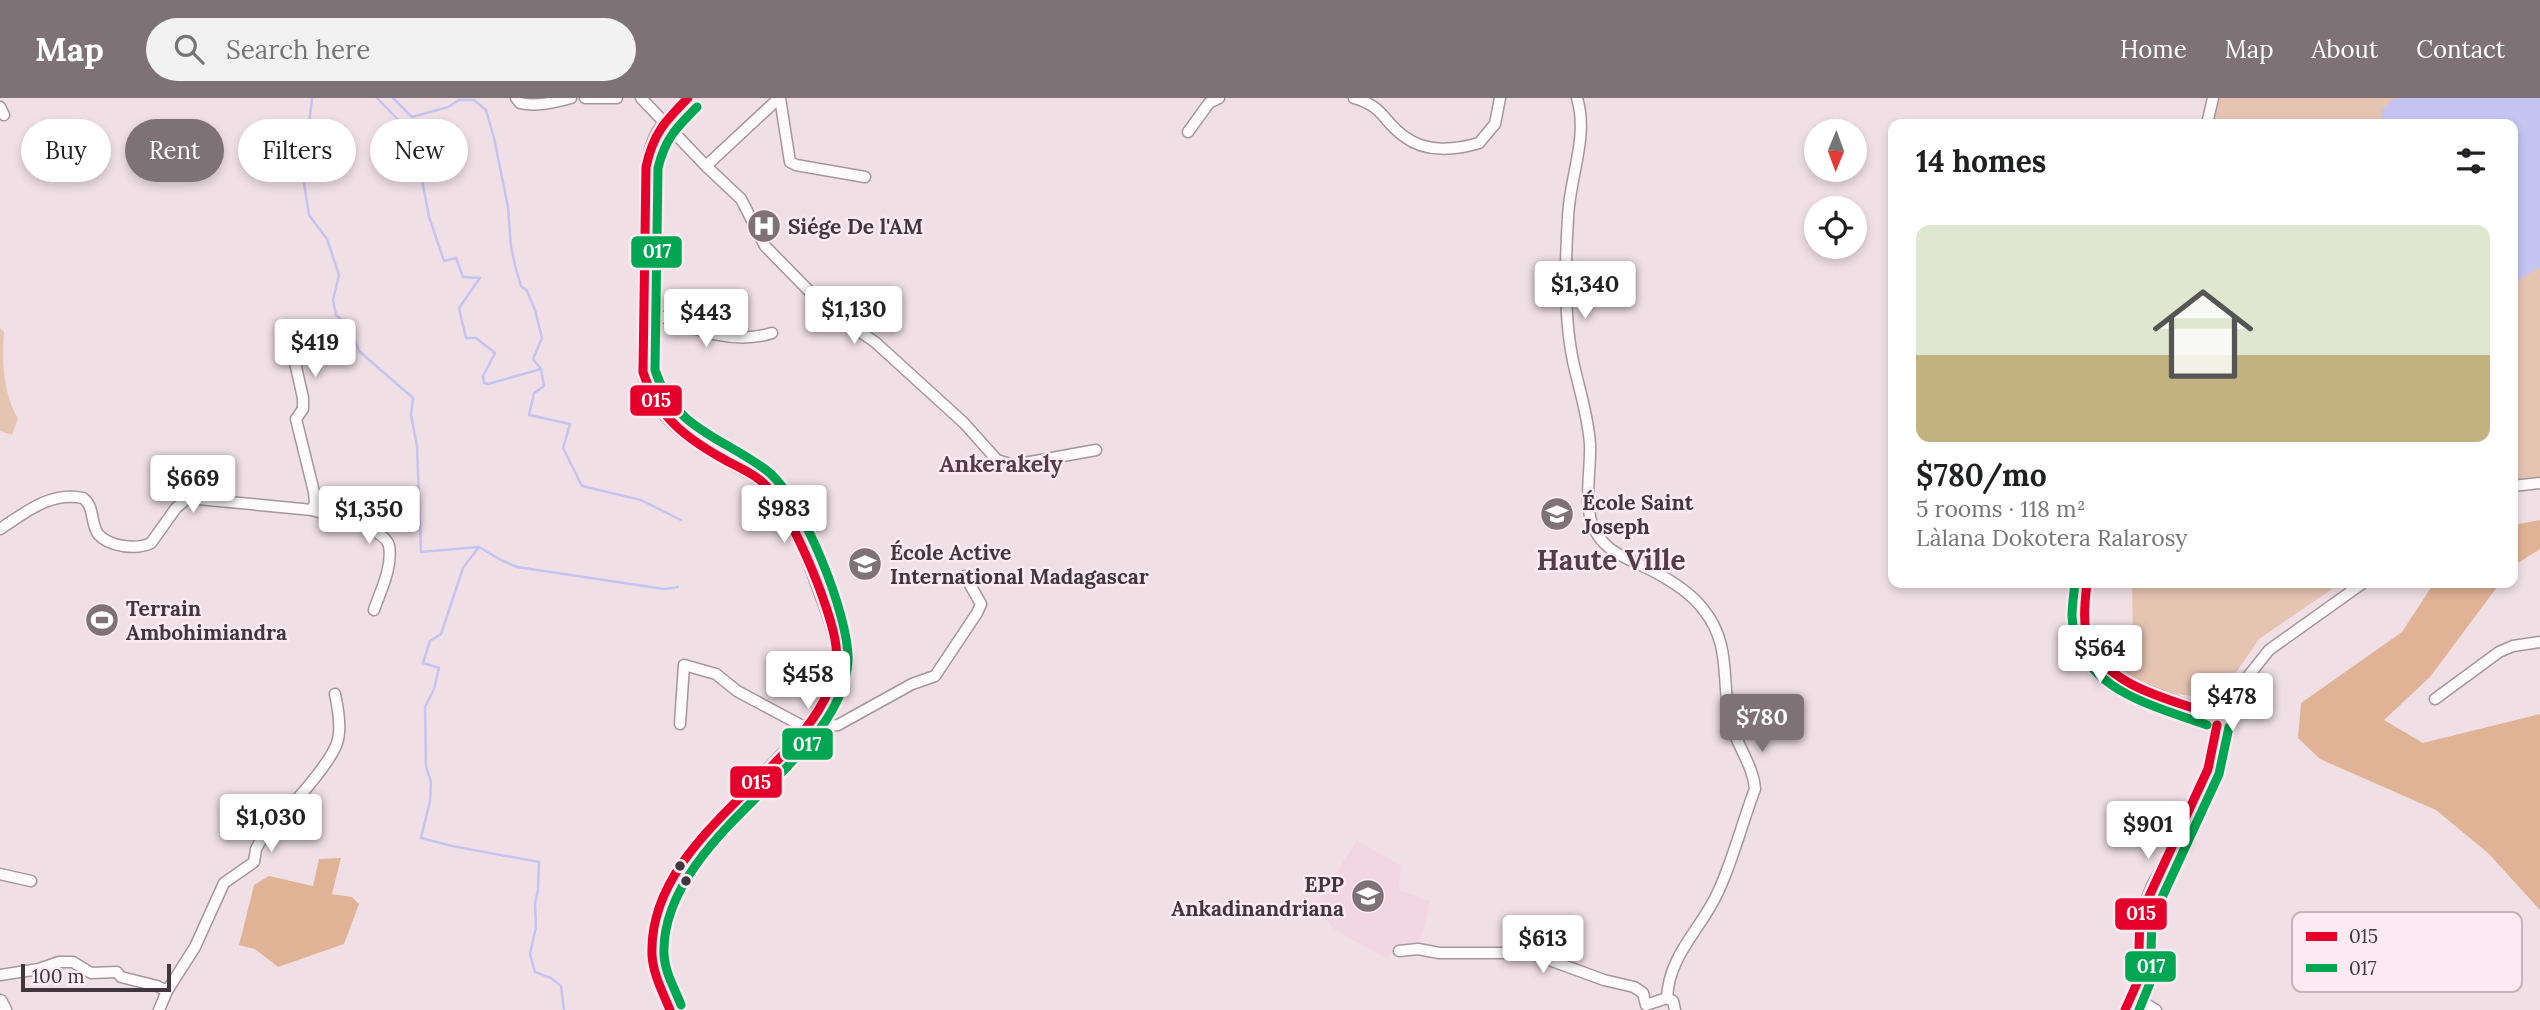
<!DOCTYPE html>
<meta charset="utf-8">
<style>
:root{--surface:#fff;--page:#f2f2f2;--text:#202124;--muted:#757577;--accent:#7e7277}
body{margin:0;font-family:Lora,serif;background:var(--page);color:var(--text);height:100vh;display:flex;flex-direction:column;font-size:26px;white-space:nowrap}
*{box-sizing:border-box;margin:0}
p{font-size:23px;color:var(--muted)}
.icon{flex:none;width:38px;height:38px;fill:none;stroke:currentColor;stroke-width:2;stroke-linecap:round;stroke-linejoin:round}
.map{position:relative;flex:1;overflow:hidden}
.details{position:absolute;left:1888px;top:21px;width:630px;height:469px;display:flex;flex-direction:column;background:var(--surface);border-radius:14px;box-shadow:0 4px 10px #0003}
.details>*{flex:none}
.guide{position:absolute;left:21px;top:21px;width:665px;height:63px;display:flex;gap:14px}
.needle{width:46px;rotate:181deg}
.buttons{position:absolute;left:1804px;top:21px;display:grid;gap:14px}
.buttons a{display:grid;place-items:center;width:63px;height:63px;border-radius:50%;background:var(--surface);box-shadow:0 4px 10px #0003;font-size:35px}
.scale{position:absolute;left:21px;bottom:18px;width:150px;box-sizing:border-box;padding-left:7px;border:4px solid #41363b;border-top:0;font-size:19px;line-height:24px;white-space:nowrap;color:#41363b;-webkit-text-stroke:5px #fbeaf1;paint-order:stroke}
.price{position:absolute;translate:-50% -60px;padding:0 16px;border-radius:7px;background:#fff;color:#222;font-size:23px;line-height:46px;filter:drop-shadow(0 2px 4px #0008)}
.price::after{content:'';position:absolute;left:50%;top:42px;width:21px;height:16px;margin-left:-10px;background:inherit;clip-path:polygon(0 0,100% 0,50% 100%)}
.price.active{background:var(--accent);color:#fff}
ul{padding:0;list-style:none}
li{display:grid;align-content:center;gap:14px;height:371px;padding:0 28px}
li span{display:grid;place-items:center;height:217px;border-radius:14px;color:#555}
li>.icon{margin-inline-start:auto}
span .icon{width:126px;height:126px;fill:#fffc;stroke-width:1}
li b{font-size:30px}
h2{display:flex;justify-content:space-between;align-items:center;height:84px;padding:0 28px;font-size:30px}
.pill{padding:0 24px;border-radius:32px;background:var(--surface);box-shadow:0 4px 10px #0003;font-size:24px;line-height:63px}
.pill.active{background:var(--accent);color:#fff}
header{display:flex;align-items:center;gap:42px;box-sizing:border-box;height:98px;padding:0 35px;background:var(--accent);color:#fff}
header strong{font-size:33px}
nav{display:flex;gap:38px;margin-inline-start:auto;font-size:24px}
.search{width:490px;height:63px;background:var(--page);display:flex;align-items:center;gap:18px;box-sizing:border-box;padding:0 24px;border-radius:38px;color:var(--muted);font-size:26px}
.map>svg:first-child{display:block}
.built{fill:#f2d7e2}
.green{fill:#e6c4b2}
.forest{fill:#e1b396}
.water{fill:#c5c3f0}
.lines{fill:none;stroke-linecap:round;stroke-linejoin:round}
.stream{stroke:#c5c3f0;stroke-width:2.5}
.minor-casing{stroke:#a4979c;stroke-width:13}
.major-casing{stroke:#a4979c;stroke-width:17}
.minor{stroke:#fdfafb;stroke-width:10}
.major{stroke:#fdfafb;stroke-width:14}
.bus-1-casing{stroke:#fbeaf1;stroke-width:14}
.bus-2-casing{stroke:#fbeaf1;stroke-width:14}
.bus-1{stroke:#e4002b;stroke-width:9}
.bus-2{stroke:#00a651;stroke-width:9}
.bus-dot{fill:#41363b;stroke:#fbeaf1;stroke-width:2.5}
.labels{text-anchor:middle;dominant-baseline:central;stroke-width:5;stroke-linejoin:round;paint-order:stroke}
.poi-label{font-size:21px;font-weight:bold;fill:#41363b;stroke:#fbeaf1;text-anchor:start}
.neighbourhood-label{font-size:23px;font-weight:bold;fill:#543d47;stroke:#fbeaf1}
.district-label{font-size:28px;font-weight:bold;fill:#543d47;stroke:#fbeaf1}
.key{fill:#fbeaf1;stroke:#c3b4ba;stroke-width:2}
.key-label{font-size:19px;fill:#41363b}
.line-badge{stroke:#fbeaf1;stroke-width:2.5}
.badge-label{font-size:19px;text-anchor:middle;font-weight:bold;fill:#fff}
</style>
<header>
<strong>Map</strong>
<div class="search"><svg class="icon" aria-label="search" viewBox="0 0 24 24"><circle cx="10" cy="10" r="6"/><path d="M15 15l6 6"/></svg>Search here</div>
<nav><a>Home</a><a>Map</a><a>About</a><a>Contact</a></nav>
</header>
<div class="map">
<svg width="2540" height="912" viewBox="0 0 2540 912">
<rect width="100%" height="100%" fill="#f0e0e6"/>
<path class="built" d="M1357 742 1401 768 1399 792 1431 803 1419 848 1395 847 1387 861 1335 832 1316 807Z"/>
<g class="green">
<path d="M2216 0H2540V379L2513 382V26H2209Z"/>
<path d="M0 230 4 234C2 266 3 293 18 321L12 337 0 333Z"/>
<path d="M2132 485H2341L2259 541 2229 585 2210 596 2190 598 2172 595 2132 583 2108 567 2095 545 2133 541Z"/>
</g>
<g class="forest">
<path d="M2540 422V451L2513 468V427Z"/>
<path d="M2434 485H2500L2430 579 2384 622 2423 645 2540 616V812L2488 755 2436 712 2320 661 2298 640 2301 605 2402 534Z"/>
<path d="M341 760 332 796 352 799 359 806 344 846 278 869 255 851 239 847 254 787 269 778 313 788 319 761Z"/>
</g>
<path class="water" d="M2394 0H2540V169L2513 186V26H2381V13Z"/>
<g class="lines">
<g class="stream">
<path d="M312 0 303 79 309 117 327 141 339 177 333 202 336 217 350 229 359 253 413 300 411 317 417 348 421 454 479 449 463 470 441 536 430 543 423 565 439 570 434 591 425 609 426 668 431 684 430 703 421 740 452 748 539 764 538 792 535 806 536 829 530 856 535 874 551 880 561 888 564 912"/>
<path d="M377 0 407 31 417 55 429 119 444 163 456 160 463 179 480 180 459 210 466 240H476L495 255 483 278 484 285 488 286 541 271"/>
<path d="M393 0 412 19 448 9 459 2H474L486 12 494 40 508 109 511 149 516 171 521 188 527 193 535 212 542 240 533 261 541 271 544 288 534 295 529 317 570 326 563 350 582 388 641 402 681 422"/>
<path d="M479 449 501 462 517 469 664 491 678 489"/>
</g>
<g class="minor-casing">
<g id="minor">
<path d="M516 0 520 5C536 9 556 4 571 0"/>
<path d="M585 0H617"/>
<path d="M641 0 706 68 741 101 765 148 811 195 833 215 875 244 964 325 997 362 1013 367 1096 352"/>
<path d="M780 0 790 64 796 67 865 79"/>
<path d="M1354 0C1385 9 1382 23 1405 39 1426 55 1456 52 1479 45L1495 26 1500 0"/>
<path d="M1577 0C1589 39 1569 81 1568 120 1565 165 1564 220 1573 263 1579 291 1588 317 1590 346 1591 371 1584 402 1592 426 1603 455 1628 460 1653 473 1670 482 1691 495 1703 511 1732 546 1721 583 1730 622 1736 647 1753 666 1755 691 1742 725 1733 762 1718 794 1701 832 1669 856 1667 900L1673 903 1675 912"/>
<path d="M0 9 4 17"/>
<path d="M2207 26 2213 0"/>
<path d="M1188 34 1209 5 1219 0"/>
<path d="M706 68 779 0"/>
<path d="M645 212C685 227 728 249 772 235"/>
<path d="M2513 388 2540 385"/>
<path d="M312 412C329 417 386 430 389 448 393 469 380 494 374 512"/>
<path d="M0 431C26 414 51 393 83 400 95 409 90 424 98 436 109 449 137 452 151 445L176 410 188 400 312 412 315 405 314 394 296 321 303 311V300L288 233"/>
<path d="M2087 485C2069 583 2141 588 2211 616L2219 615 2222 620 2219 626 2211 625V616"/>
<path d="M2435 601 2499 554 2513 548 2540 544"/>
<path d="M2219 615 2269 552 2363 485"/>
<path d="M680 626 684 567 716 576 737 593 806 630 838 627 912 586 935 578 977 515 981 506 965 478"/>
<path d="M0 776 31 783"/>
<path d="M1399 853 1418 851 1439 855H1530L1604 882 1634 889 1643 895 1646 907 1667 900"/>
<path d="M0 877 39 871 59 864H73L91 875 117 874 121 879 157 888 167 893"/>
<path d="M2133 898 2156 912"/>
<path d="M159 912 167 893 195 849 224 785 254 764 256 751 262 740C281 719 329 669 337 645 342 631 338 610 335 596"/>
<path d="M670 912C663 895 653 876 652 856 651 796 686 755 726 714 746 694 765 673 785 653 812 625 838 592 836 551 834 529 823 505 816 485 803 449 788 409 760 382 715 355 654 331 643 274L646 69C653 30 662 27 688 0"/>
<path d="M2125 912 2133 898 2138 883 2140 818 2152 788 2169 757 2208 671 2217 627"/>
</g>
</g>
<g class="major-casing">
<path id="major" d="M0 904 4 912"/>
</g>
<use href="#minor" class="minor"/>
<use href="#major" class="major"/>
<g class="bus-1-casing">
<g id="bus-1">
<path d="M2087 485C2085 504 2082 525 2089 544 2108 589 2170 601 2211 616"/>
<path d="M670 912C663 895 653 876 652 857 647 725 846 657 836 548 832 512 788 404 760 382 750 374 738 369 727 363 687 341 658 320 643 274L646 69C653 36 665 23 688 0"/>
<path d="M2125 912 2138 883 2140 818 2208 671 2217 627"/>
</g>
</g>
<g class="bus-2-casing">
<g id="bus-2">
<path d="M2075 485C2074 495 2072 507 2072 518 2075 590 2151 607 2207 627"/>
<path d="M681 907C675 891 665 875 664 857 661 782 737 720 785 671 813 641 845 607 848 563 850 520 802 398 766 372 722 339 674 331 655 272L658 70C665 41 676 30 697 9"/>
<path d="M2139 912 2150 885 2152 821 2219 676 2229 629"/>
</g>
</g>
<use href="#bus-1" class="bus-1"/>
<use href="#bus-2" class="bus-2"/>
</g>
<defs>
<g id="hospital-disc" transform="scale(1.75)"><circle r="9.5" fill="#7e7277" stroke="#fbeaf1"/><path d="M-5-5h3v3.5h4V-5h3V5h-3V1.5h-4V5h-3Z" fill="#fff"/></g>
<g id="school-disc" transform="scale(1.75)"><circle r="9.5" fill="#7e7277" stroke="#fbeaf1"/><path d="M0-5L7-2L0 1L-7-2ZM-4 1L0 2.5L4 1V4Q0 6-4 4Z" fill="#fff"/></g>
<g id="stadium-disc" transform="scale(1.75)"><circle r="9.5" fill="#7e7277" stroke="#fbeaf1"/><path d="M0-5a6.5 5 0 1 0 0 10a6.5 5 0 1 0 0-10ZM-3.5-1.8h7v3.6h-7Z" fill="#fff"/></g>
</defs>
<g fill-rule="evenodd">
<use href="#hospital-disc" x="764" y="128"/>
<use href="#school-disc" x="1557" y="416"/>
<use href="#school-disc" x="865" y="466"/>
<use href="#stadium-disc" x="102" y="522"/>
<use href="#school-disc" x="1368" y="798"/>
</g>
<g class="bus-dot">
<circle cx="680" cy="768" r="6"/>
<circle cx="686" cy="783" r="6"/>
</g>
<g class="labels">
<g class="poi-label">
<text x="788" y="128">Siége De l'AM</text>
<text x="1582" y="404">École Saint<tspan x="1582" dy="24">Joseph</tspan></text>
<text x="890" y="454">École Active<tspan x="890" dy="24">International Madagascar</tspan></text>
<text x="126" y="510">Terrain<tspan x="126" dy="24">Ambohimiandra</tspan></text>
<text x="1344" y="786" text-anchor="end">EPP<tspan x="1344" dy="24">Ankadinandriana</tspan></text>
</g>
<g class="neighbourhood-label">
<text x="1001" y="365">Ankerakely</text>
</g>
<g class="district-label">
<text x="1611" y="462">Haute Ville</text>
</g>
</g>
<rect x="2292" y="814" width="230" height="80" rx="10" class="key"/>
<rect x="2306" y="834" width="31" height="9" fill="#e4002b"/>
<rect x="2306" y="866" width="31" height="8" fill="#00a651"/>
<g class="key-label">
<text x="2349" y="845">015</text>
<text x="2349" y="877">017</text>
</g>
<g class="line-badge">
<rect x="630" y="137" width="53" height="34" rx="7" fill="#00a651"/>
<rect x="629" y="286" width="54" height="33" rx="7" fill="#e4002b"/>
<rect x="781" y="629" width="53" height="34" rx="7" fill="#00a651"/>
<rect x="729" y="667" width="54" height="34" rx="7" fill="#e4002b"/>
<rect x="2114" y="799" width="54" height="34" rx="7" fill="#e4002b"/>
<rect x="2124" y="852" width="53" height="33" rx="7" fill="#00a651"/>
</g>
<g class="badge-label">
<text x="657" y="160">017</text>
<text x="656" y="309">015</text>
<text x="807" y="653">017</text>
<text x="756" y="691">015</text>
<text x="2141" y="822">015</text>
<text x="2151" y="875">017</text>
</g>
</svg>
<div class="buttons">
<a><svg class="needle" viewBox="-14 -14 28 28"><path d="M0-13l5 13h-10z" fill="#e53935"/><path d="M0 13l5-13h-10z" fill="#757577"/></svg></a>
<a><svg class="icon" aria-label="locate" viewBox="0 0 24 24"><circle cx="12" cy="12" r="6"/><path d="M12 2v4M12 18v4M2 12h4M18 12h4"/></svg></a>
</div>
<div class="scale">100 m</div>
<b class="price" style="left:1585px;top:223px">$1,340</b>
<b class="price" style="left:854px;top:248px">$1,130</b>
<b class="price" style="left:706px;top:251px">$443</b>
<b class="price" style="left:315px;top:281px">$419</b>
<b class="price" style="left:193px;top:417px">$669</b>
<b class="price" style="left:784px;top:447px">$983</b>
<b class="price" style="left:369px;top:448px">$1,350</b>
<b class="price" style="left:2100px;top:587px">$564</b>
<b class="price" style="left:808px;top:613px">$458</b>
<b class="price" style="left:2232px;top:635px">$478</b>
<b class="price active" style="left:1762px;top:656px">$780</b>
<b class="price" style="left:271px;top:756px">$1,030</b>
<b class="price" style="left:2148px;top:763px">$901</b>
<b class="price" style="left:1543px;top:877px">$613</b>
<div class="guide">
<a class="pill">Buy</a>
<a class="pill active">Rent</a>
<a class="pill">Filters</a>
<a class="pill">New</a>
</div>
<section class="details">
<h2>14 homes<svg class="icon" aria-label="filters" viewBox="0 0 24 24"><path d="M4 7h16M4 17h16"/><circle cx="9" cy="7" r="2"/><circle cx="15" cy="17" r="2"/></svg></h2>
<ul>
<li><span style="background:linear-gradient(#dfe7d0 60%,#c2b280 0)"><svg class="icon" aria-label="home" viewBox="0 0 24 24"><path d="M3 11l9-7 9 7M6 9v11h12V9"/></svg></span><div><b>$780/mo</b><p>5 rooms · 118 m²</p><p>Làlana Dokotera Ralarosy</p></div></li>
</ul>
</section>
</div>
